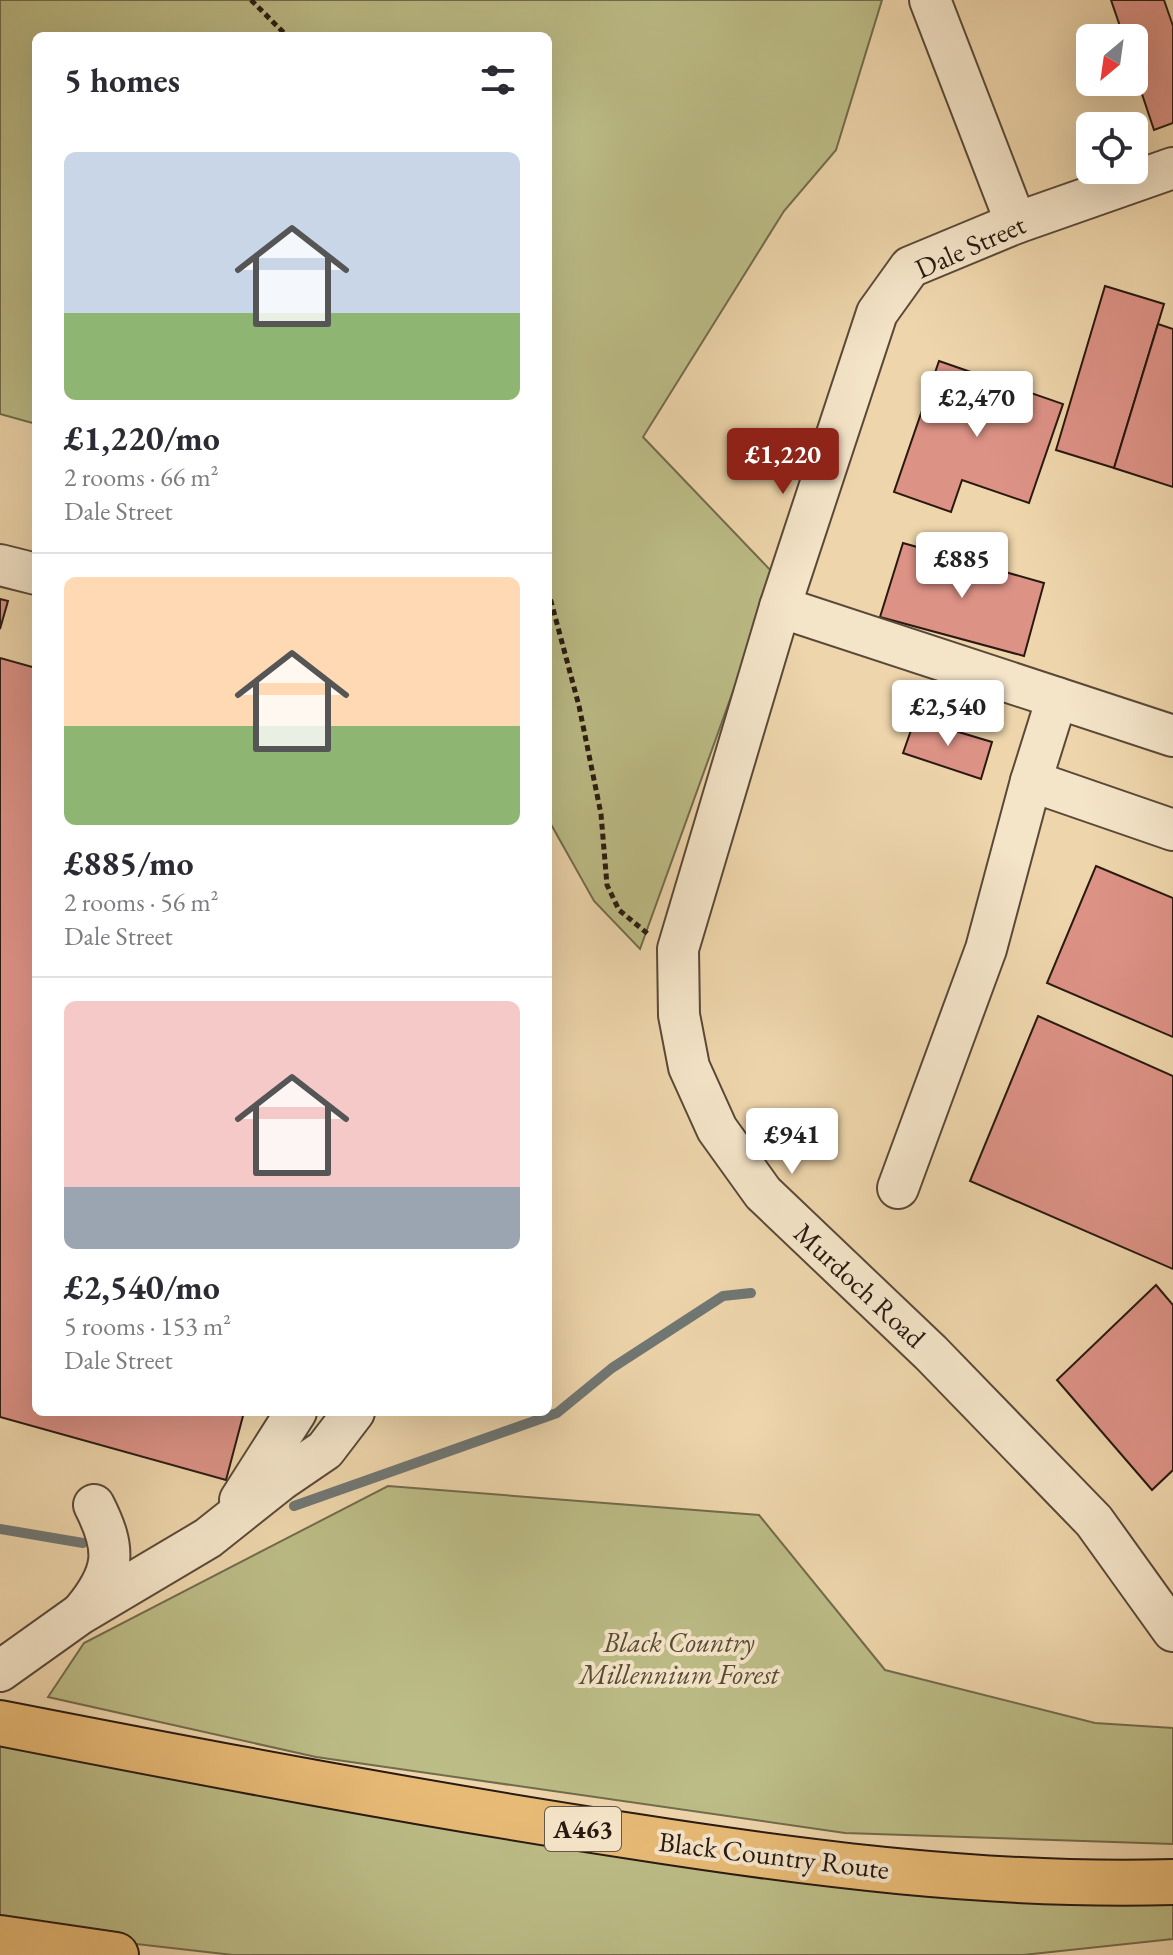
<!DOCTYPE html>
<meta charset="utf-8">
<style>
:root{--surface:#fff;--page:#f7f7f7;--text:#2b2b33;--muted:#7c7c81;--line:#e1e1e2;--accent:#8f2418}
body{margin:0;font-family:"EB Garamond",serif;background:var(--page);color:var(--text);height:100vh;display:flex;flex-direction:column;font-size:30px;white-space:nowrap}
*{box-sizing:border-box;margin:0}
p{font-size:26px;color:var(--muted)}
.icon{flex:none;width:44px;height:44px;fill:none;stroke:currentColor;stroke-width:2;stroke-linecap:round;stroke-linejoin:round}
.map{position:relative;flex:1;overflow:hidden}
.drawer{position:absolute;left:32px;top:32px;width:520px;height:1384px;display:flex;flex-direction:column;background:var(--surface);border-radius:12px;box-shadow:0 8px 32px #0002}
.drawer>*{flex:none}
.needle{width:52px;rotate:209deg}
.tools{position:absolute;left:1076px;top:24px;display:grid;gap:16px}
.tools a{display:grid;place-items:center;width:72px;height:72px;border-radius:12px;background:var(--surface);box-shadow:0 8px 32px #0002;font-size:40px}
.price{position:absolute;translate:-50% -68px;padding:0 18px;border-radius:8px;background:#fff;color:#222;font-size:26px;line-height:52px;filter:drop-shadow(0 2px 4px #0008)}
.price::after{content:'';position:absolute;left:50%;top:48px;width:24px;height:18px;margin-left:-12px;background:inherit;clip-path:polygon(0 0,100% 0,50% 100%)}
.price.current{background:var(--accent);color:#fff}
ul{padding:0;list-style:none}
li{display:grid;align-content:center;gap:16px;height:424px;padding:0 32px}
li+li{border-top:2px solid var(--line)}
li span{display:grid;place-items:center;height:248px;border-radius:12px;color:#555}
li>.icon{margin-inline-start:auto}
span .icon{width:144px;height:144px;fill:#fffc;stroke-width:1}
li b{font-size:34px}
h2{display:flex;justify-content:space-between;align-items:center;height:96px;padding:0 32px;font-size:34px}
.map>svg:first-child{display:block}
.green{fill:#bcbc86;stroke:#726b4c;stroke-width:2}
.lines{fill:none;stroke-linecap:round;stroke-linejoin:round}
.stream{stroke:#707774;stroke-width:10}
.building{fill:#dd9286;stroke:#291a11;stroke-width:2}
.minor-casing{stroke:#5a4938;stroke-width:44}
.highway-casing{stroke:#291a11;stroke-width:48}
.path{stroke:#291a11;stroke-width:5;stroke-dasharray:6 4;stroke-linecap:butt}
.minor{stroke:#f4e4c8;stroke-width:40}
.highway{stroke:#e7ba76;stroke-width:44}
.labels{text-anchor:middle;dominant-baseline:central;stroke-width:8;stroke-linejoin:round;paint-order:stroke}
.shield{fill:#f4e4c8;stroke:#665748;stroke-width:2}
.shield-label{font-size:26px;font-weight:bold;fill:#291a11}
.street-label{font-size:28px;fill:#291a11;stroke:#f4e4c8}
.park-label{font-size:28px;font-style:italic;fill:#554b34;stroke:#f4e4c8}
</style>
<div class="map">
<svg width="1173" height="1955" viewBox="0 0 1173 1955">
<rect width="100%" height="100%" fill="#eed5ab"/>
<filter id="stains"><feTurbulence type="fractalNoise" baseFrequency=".0025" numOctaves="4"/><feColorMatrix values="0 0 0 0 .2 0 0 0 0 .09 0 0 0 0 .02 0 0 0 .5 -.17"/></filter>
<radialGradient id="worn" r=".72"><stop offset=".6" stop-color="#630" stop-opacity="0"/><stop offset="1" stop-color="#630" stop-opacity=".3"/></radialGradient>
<g class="green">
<path d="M0 0H882L836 150 784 211 643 437 775 575 640 949 594 901 548 819V36H36V424L0 414Z"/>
<path d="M388 1486 759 1515 885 1670 1095 1723 1173 1728V1844L845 1833 316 1757 48 1697 84 1643Z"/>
<path d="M0 1739 1173 1903V1939L1023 1955H233L101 1940 0 1923Z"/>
</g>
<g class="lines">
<g class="stream">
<path d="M294 1506 557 1413 612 1368 723 1296 751 1293"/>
<path d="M0 1529 83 1543"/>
</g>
</g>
<g class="building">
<path d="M1111 0H1164L1173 26V123L1154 130 1134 70V38H1124Z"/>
<path d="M1105 286 1164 304 1114 468 1056 450Z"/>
<path d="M1158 324 1173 329V487L1114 468Z"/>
<path d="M939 361 1063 404 1029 503 962 480 951 512 894 492Z"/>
<path d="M903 543 1044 583 1024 656 880 617Z"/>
<path d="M0 599 8 601 0 629Z"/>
<path d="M0 658 36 668V1412H244L226 1480 0 1417Z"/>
<path d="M915 719 992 742 981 779 903 753Z"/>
<path d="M1096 866 1173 898V1037L1047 983Z"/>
<path d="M1038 1016 1173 1076V1269L970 1181Z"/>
<path d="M1156 1285 1173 1305V1470L1152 1490 1057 1380Z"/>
</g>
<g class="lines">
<g class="minor-casing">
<g id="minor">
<path d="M930 0 1016 223"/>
<path d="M1173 168 1016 223 910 267 877 313 780 607 1173 736"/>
<path d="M0 565 36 574"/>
<path d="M780 607 678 949 679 1015 689 1067 717 1129 763 1193 931 1353 1094 1521 1173 1631"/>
<path d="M1031 781 1173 830"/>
<path d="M898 1188 986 949 1031 781 1057 698"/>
<path d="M240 1500 296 1412"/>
<path d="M83 1611C115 1572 117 1550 94 1505"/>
<path d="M0 1671 80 1614 208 1538 281 1480 325 1450 354 1412"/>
</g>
</g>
<g class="highway-casing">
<g id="highway">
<path d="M0 1723C210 1764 420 1804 631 1836 810 1864 991 1887 1173 1882"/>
<path d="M0 1938 116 1955"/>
</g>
</g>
<g class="path">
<path d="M251 0 287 36"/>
<path d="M548 590 579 706 601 814 607 885 619 910 648 934"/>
</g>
<use href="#minor" class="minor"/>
<use href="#highway" class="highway"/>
</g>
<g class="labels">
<rect class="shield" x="545" y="1807" width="76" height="44" rx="6"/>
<g class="shield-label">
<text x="583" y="1829">A463</text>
</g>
<g class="street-label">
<text transform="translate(970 246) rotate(-24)">Dale Street</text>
<text transform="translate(860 1285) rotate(43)">Murdoch Road</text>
<text transform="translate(774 1855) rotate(7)">Black Country Route</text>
</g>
<g class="park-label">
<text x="679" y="1642">Black Country<tspan x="679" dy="32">Millennium Forest</tspan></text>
</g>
</g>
<rect width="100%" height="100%" filter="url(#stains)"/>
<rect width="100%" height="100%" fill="url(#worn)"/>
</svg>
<div class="tools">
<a><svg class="needle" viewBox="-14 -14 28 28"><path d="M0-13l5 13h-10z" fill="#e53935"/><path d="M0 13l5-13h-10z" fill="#7c7c81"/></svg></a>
<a><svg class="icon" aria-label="locate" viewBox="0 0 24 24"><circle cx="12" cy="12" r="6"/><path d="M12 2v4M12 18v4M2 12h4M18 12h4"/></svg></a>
</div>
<b class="price" style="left:977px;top:439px">£2,470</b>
<b class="price current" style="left:783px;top:496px">£1,220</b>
<b class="price" style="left:962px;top:600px">£885</b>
<b class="price" style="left:948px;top:748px">£2,540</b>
<b class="price" style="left:792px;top:1176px">£941</b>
<section class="drawer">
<h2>5 homes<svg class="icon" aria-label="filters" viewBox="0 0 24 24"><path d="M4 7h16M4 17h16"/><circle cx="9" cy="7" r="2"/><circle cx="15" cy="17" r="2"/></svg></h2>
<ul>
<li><span style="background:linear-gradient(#c9d6e8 65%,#8fb573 0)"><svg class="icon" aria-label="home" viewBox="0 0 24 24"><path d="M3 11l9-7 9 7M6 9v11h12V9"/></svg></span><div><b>£1,220/mo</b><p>2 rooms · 66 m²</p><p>Dale Street</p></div></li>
<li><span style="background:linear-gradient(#ffd9b3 60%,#8fb573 0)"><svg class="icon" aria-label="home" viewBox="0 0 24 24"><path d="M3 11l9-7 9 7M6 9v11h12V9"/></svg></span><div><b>£885/mo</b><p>2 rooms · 56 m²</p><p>Dale Street</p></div></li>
<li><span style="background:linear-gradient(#f6c9c9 75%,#9aa5b1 0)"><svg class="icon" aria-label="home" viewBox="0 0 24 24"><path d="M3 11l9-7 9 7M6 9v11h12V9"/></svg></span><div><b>£2,540/mo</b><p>5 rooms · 153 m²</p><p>Dale Street</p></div></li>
</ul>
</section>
</div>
